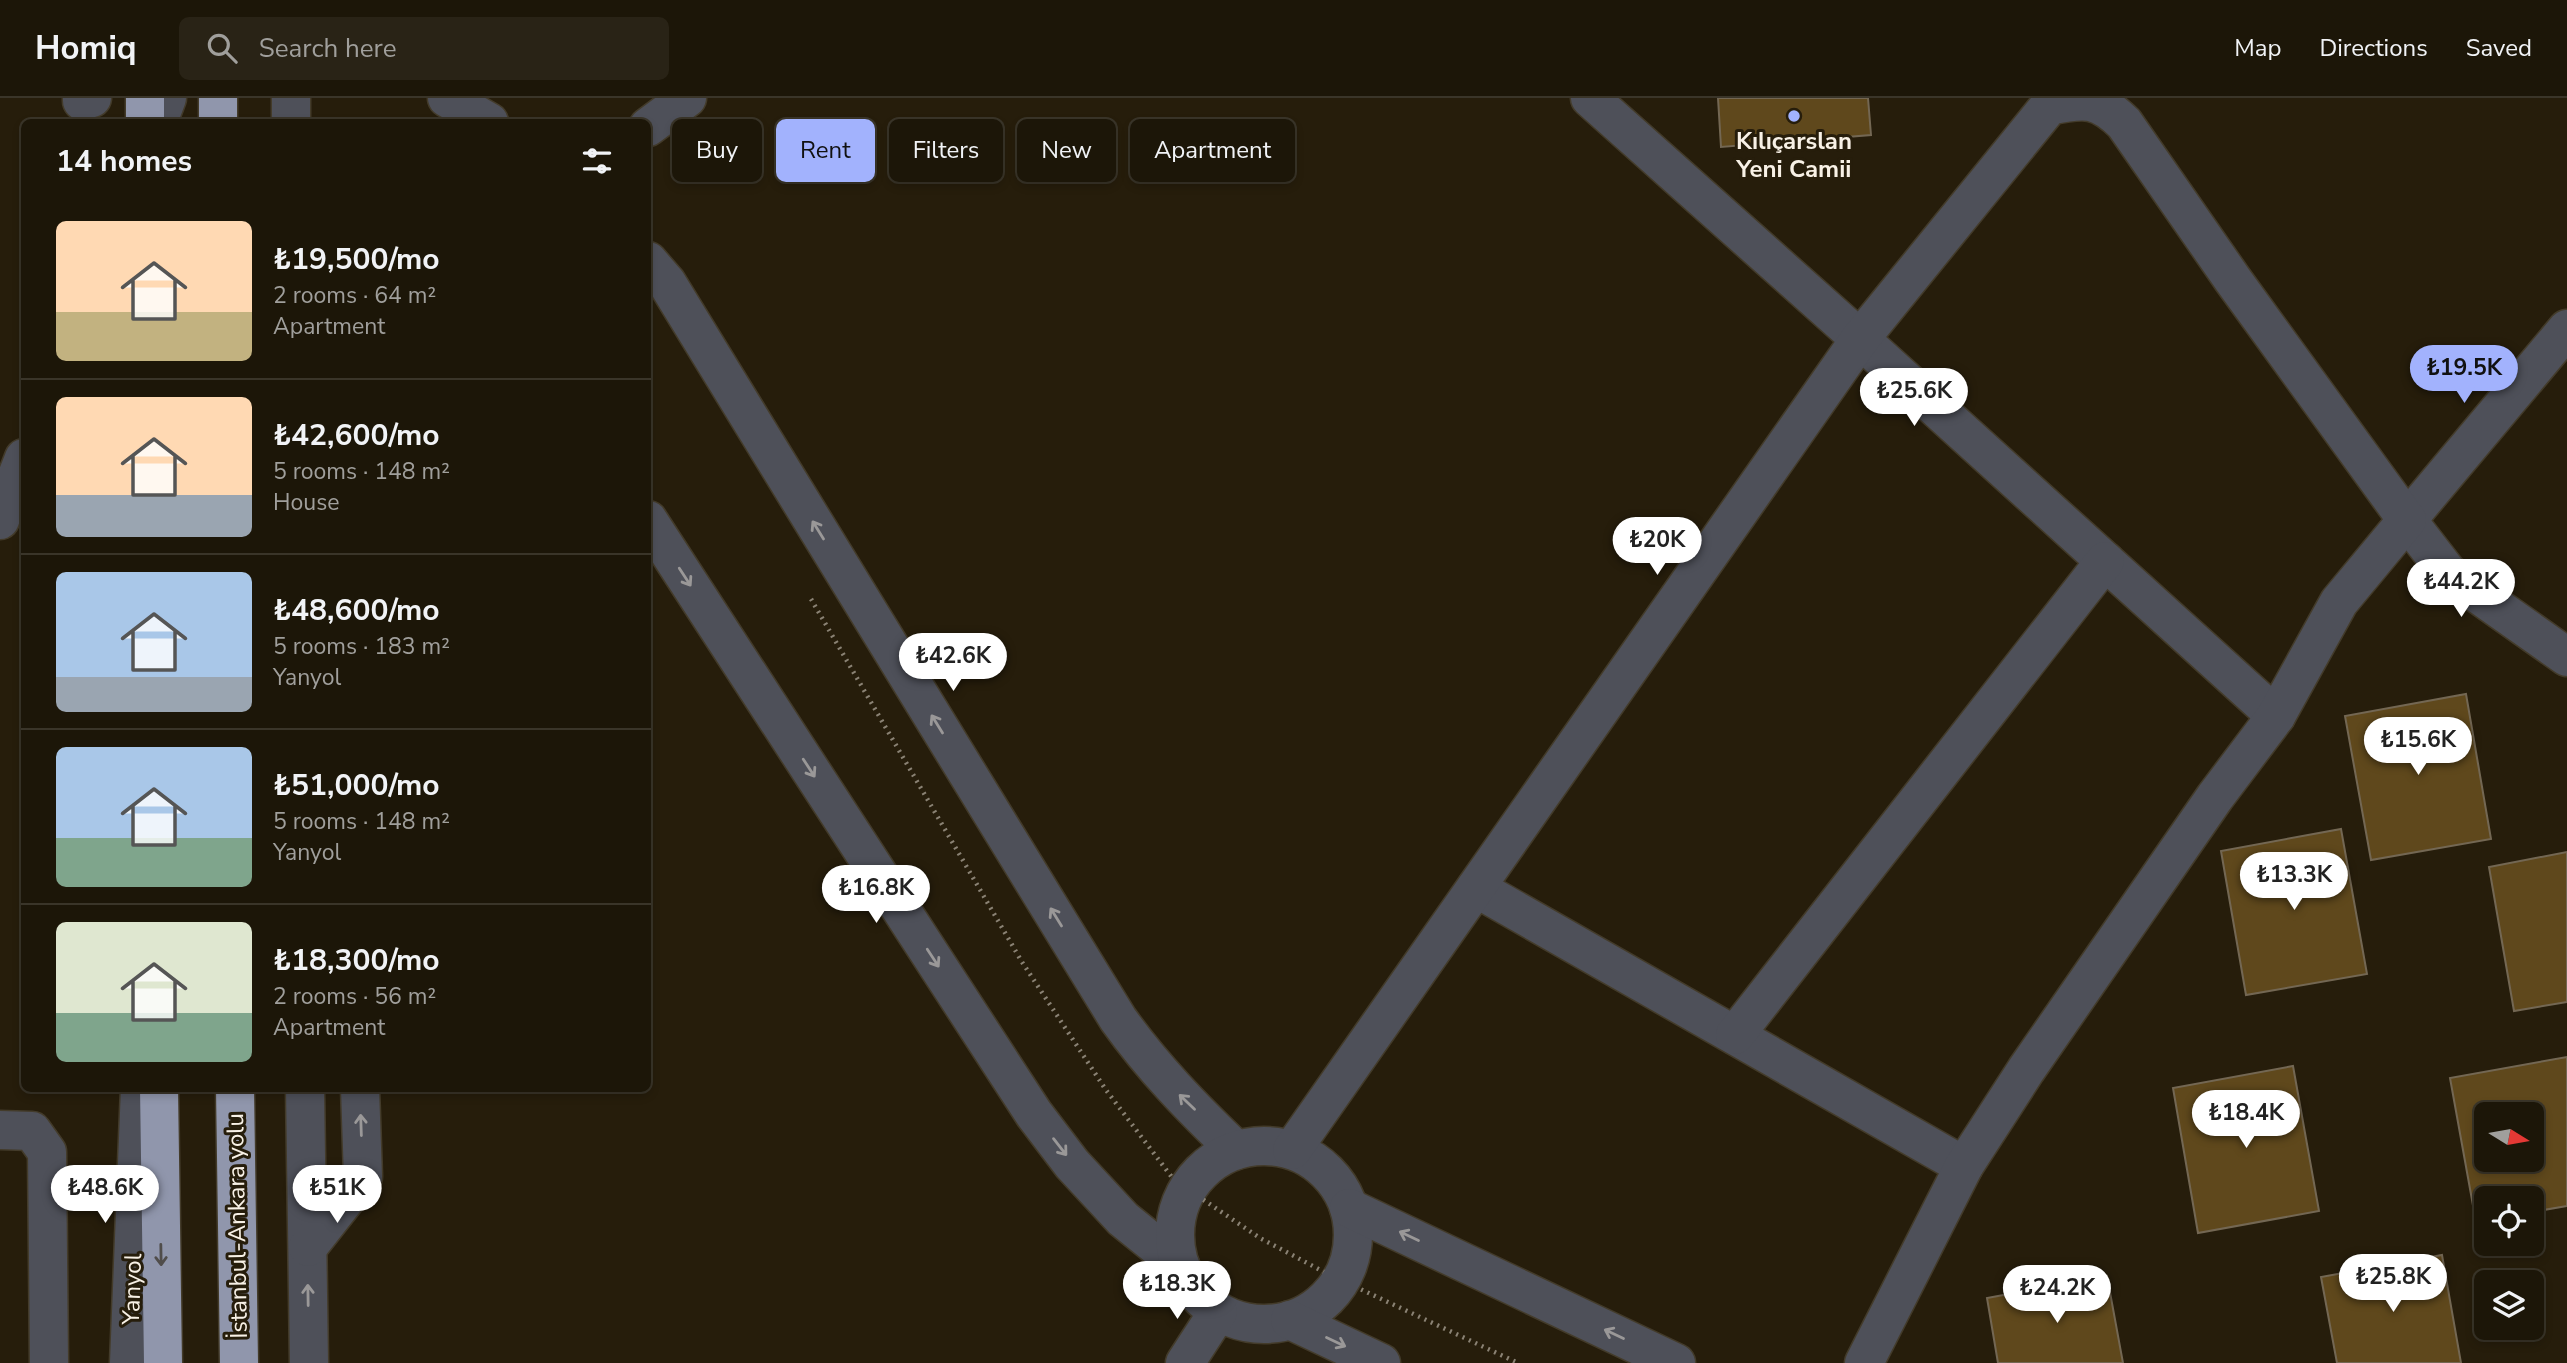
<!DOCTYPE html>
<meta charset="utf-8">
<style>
:root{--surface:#1c1608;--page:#292316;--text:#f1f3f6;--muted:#a09f9c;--line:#3a3529;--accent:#a2b2fd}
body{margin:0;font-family:"Nunito Sans",sans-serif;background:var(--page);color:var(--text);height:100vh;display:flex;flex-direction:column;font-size:26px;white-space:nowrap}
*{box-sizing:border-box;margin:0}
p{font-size:23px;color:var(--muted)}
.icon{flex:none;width:38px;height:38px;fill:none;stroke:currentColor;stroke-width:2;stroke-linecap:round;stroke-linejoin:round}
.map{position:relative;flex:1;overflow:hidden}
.sheet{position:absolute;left:21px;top:21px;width:630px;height:973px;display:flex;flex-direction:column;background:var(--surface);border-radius:10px;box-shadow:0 4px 10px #0003,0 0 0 2px var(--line)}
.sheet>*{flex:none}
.guide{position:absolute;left:672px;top:21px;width:665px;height:63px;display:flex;gap:14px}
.needle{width:46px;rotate:101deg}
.fabs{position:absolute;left:2474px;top:1004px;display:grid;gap:14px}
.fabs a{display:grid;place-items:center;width:70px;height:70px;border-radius:10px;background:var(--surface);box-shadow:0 4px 10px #0003,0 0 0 2px var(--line);font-size:35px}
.price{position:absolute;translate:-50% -60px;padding:0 16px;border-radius:24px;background:#fff;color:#222;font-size:23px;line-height:46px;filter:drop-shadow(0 2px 4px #0008)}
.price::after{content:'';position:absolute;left:50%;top:42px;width:21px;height:16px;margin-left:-10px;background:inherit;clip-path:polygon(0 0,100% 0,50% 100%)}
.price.on{background:var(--accent);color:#111}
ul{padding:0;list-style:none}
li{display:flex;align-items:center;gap:21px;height:175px;padding:0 35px}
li+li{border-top:2px solid var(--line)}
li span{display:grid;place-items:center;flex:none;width:196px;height:140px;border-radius:10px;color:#555}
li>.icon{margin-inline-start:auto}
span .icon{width:84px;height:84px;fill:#fffc;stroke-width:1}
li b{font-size:30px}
h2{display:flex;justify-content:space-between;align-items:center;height:84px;padding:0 35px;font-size:30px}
.chip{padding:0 24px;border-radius:10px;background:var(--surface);box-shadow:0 4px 10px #0003,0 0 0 2px var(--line);font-size:24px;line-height:63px}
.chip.on{background:var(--accent);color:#111}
header{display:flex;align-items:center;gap:42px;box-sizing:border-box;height:98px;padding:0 35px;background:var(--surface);border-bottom:2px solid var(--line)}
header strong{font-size:33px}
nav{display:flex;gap:38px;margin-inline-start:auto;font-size:24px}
.search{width:490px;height:63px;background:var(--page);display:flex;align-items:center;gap:18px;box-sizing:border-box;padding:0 24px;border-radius:10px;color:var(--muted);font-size:26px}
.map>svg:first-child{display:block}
.building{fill:#5f481c;stroke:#736753;stroke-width:2;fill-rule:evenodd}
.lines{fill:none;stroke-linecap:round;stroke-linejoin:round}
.minor-casing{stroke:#433b2a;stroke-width:41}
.highway-casing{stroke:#433b2a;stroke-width:41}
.path{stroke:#8a8274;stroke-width:4.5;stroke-dasharray:2 5;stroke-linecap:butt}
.minor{stroke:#4e5059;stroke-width:38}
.highway{stroke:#9096ac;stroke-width:38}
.oneway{stroke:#9a9898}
.oneway2{stroke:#504d4b}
.poi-dot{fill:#a2b2fd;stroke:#261d0b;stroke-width:2.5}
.labels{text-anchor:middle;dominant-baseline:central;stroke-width:6;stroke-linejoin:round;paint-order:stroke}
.poi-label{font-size:24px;font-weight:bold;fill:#f8f1e6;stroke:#261d0b}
.street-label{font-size:24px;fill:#f8f1e6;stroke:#261d0b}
</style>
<header>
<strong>Homiq</strong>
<div class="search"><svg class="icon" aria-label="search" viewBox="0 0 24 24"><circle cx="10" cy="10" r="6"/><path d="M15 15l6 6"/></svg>Search here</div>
<nav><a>Map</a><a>Directions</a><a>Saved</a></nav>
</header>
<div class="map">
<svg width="2567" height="1265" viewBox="0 0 2567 1265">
<rect width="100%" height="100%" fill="#261d0b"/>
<g class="building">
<path d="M1718 0H1868L1871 37 1721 49Z"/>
<path d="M2466 596 2491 741 2371 762 2345 618Z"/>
<path d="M2341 731 2367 876 2246 897 2221 753Z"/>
<path d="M2567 754V904L2514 913 2489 769Z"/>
<path d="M2567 959V1108L2532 1114V1101H2487V1122L2476 1124 2450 980ZM2487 1017H2532V1062H2487Z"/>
<path d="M2293 968 2319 1113 2198 1135 2173 990Z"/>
<path d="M2442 1157 2461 1265H2337L2321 1179Z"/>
<path d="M2107 1178 2123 1265H1998L1987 1200Z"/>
</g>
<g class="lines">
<g class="minor-casing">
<g id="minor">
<path d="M82 0V3L92 0"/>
<path d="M291 0V24"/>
<path d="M447 0 489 24"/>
<path d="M1590 0 1860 241 2276 618"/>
<path d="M158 24 167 0"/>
<path d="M648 29 687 0"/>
<path d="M648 163 667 185 1118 921C1153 970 1193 1011 1236 1052"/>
<path d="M2567 231 2407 422 2448 475 2567 559"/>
<path d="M0 422 24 360"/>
<path d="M648 422 1034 1016 1072 1066 1123 1121 1180 1167"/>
<path d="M1476 790 1964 1068"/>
<path d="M1735 937 2105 463"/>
<path d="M305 990 309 1265"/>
<path d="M0 1032 32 1033 47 1054 49 1265"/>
<circle cx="1264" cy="1137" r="89"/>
<path d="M1292 1052 1860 241 2049 8C2086 0 2098 0 2124 25L2233 182 2407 422 2339 504 2276 618 2215 699 2026 972 1964 1068 1864 1265"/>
<path d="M1349 1110 1676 1265"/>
<path d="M308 1149 363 1079 360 990"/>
<path d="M1290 1222 1381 1265"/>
<path d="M129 1265 140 990"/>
<path d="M1185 1265 1218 1214"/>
</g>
</g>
<g class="highway-casing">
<g id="highway">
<path d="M145 0V24"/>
<path d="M218 0V24"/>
<path d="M159 990 163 1265"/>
<path d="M235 990 239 1265"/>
</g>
</g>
<path class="path" d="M811 501 1022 864 1106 992 1174 1082 1260 1140 1326 1175 1518 1265"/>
<use href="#minor" class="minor"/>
<use href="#highway" class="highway"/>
</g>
<defs><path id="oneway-shaft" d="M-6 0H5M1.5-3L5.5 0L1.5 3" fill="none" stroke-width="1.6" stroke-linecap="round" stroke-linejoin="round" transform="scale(1.75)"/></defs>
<g class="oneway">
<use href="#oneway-shaft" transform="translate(818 432) rotate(-122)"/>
<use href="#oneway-shaft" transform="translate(685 479) rotate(57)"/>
<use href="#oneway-shaft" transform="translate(937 626) rotate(-122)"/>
<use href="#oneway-shaft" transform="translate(809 670) rotate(57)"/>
<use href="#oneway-shaft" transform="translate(1056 819) rotate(-122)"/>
<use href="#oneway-shaft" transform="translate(933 860) rotate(57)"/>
<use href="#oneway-shaft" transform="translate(1187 1004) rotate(-136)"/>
<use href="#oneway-shaft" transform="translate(361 1027) rotate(-92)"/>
<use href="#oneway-shaft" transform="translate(1060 1049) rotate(52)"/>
<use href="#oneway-shaft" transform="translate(1409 1138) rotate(-155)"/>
<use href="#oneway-shaft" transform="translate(308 1197) rotate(-91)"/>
<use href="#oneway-shaft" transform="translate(1614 1236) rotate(-155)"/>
<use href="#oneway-shaft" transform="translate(1336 1244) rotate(25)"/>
</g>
<use class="oneway2" href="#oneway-shaft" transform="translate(161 1157) rotate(89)"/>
<circle class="poi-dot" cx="1794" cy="18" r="7"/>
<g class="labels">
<g class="poi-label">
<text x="1794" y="43">Kılıçarslan<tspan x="1794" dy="28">Yeni Camii</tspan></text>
</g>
<g class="street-label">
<text transform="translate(237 1128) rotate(-91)">İstanbul-Ankara yolu</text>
<text transform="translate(132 1191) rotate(-88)">Yanyol</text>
</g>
</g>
</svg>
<div class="fabs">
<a><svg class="needle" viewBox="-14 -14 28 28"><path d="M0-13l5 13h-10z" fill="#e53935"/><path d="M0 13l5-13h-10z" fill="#a09f9c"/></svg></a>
<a><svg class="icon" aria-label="locate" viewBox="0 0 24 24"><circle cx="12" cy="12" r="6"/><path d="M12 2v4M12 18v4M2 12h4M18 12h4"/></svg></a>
<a><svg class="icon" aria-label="layers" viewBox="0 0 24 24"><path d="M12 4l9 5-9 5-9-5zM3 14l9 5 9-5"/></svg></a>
</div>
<b class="price on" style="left:2464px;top:307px">₺19.5K</b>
<b class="price" style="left:1914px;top:330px">₺25.6K</b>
<b class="price" style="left:1657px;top:479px">₺20K</b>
<b class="price" style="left:2461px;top:521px">₺44.2K</b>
<b class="price" style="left:953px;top:595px">₺42.6K</b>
<b class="price" style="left:2418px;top:679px">₺15.6K</b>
<b class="price" style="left:2294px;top:814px">₺13.3K</b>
<b class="price" style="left:876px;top:827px">₺16.8K</b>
<b class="price" style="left:2246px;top:1052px">₺18.4K</b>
<b class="price" style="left:105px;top:1127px">₺48.6K</b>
<b class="price" style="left:337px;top:1127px">₺51K</b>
<b class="price" style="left:2393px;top:1216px">₺25.8K</b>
<b class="price" style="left:1177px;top:1223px">₺18.3K</b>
<b class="price" style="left:2057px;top:1227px">₺24.2K</b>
<div class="guide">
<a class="chip">Buy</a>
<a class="chip on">Rent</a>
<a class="chip">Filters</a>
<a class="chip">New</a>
<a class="chip">Apartment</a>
</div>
<section class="sheet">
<h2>14 homes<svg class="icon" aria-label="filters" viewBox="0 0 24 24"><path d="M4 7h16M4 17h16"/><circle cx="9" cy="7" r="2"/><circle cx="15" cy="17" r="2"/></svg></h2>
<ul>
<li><span style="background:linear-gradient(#ffd9b3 65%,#c2b280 0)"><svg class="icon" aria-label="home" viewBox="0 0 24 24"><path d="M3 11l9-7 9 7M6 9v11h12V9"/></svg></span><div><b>₺19,500/mo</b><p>2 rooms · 64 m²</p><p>Apartment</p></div></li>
<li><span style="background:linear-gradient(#ffd9b3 70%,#9aa5b1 0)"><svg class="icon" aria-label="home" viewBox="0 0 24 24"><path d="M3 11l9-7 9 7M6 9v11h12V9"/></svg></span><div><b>₺42,600/mo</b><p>5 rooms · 148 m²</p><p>House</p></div></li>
<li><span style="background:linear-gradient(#a9c7e8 75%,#9aa5b1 0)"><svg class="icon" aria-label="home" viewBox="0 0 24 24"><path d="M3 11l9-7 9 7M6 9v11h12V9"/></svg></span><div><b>₺48,600/mo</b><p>5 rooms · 183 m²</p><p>Yanyol</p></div></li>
<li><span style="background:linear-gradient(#a9c7e8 65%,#7fa58c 0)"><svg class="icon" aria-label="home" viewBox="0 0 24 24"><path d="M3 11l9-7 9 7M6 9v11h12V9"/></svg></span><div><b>₺51,000/mo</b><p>5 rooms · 148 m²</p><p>Yanyol</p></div></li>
<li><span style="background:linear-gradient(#dfe7d0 65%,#7fa58c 0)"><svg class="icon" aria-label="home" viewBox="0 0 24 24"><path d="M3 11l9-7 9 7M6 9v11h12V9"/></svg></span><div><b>₺18,300/mo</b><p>2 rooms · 56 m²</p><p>Apartment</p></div></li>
</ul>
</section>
</div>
